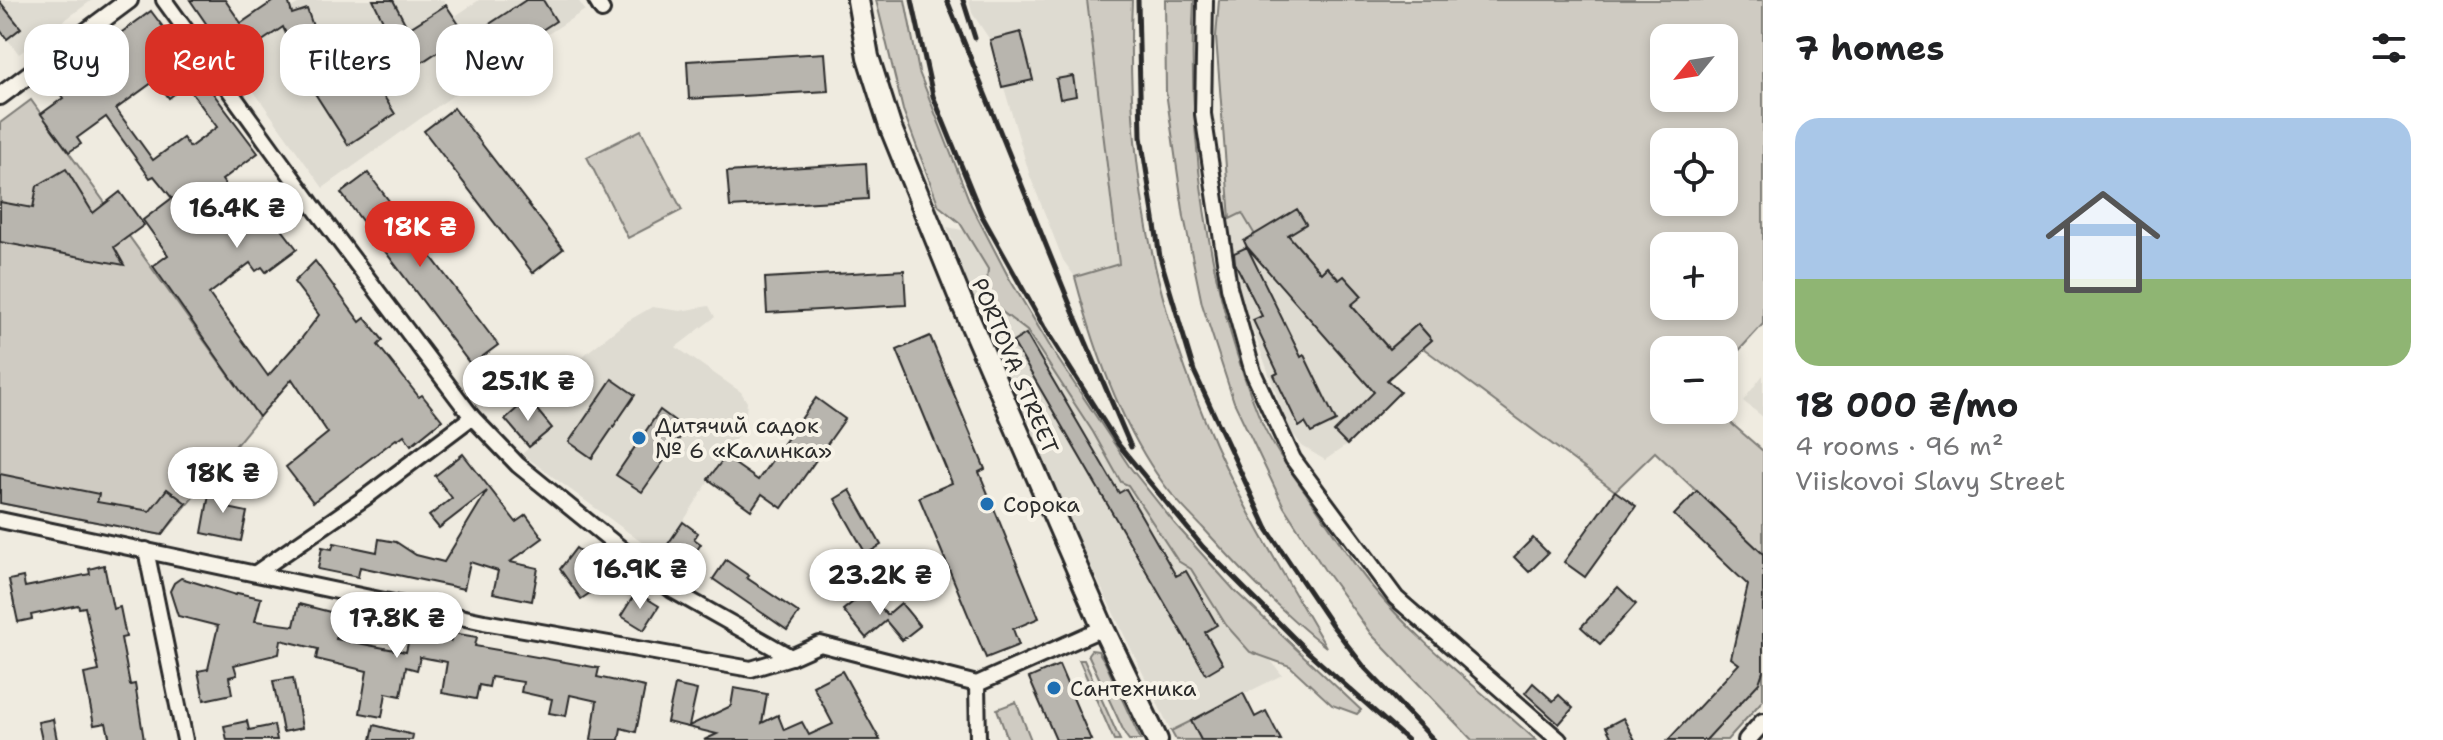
<!DOCTYPE html>
<meta charset="utf-8">
<style>
:root{--surface:#fff;--page:#f2f2f2;--text:#202124;--muted:#757577;--line:#e0e0e0;--accent:#d93025}
body{margin:0;font-family:"Shantell Sans",sans-serif;background:var(--page);color:var(--text);height:100vh;display:flex;flex-direction:column;font-size:30px;white-space:nowrap}
*{box-sizing:border-box;margin:0}
p{font-size:26px;color:var(--muted)}
.icon{flex:none;width:44px;height:44px;fill:none;stroke:currentColor;stroke-width:2;stroke-linecap:round;stroke-linejoin:round}
.map{position:relative;flex:1;overflow:hidden}
.drawer{display:flex;flex-direction:column;background:var(--surface);width:680px}
.drawer>*{flex:none}
.guide{position:absolute;left:24px;top:24px;width:760px;height:72px;display:flex;gap:16px}
.needle{width:52px;rotate:240deg}
.tools{position:absolute;left:1650px;top:24px;display:grid;gap:16px}
.tools a{display:grid;place-items:center;width:88px;height:88px;border-radius:16px;background:var(--surface);box-shadow:0 4px 12px #0003;font-size:40px}
.price{position:absolute;translate:-50% -68px;padding:0 18px;border-radius:28px;background:#fff;color:#222;font-size:26px;line-height:52px;filter:drop-shadow(0 2px 4px #0008)}
.price::after{content:'';position:absolute;left:50%;top:48px;width:24px;height:18px;margin-left:-12px;background:inherit;clip-path:polygon(0 0,100% 0,50% 100%)}
.price.on{background:var(--accent);color:#fff}
ul{padding:0;list-style:none}
li{display:grid;align-content:center;gap:16px;height:424px;padding:0 32px}
li+li{border-top:2px solid var(--line)}
li span{display:grid;place-items:center;height:248px;border-radius:24px;color:#555}
li>.icon{margin-inline-start:auto}
span .icon{width:144px;height:144px;fill:#fffc;stroke-width:1}
li b{font-size:34px}
h2{display:flex;justify-content:space-between;align-items:center;height:96px;padding:0 32px;font-size:34px}
.chip{padding:0 28px;border-radius:24px;background:var(--surface);box-shadow:0 4px 12px #0003;font-size:28px;line-height:72px}
.chip.on{background:var(--accent);color:#fff}
main{display:flex;flex:1;min-height:0}
.map>svg:first-child{display:block}
.built{fill:#dedbd1}
.green{fill:#cfcbc2;stroke:#7d7b76;stroke-width:2;fill-rule:evenodd}
.building{fill:#b8b5ae;stroke:#2b2b2b;stroke-width:2;fill-rule:evenodd}
.lines{fill:none;stroke-linecap:round;stroke-linejoin:round}
.minor-casing{stroke:#2b2b2b;stroke-width:20}
.tertiary-casing{stroke:#2b2b2b;stroke-width:22}
.secondary-casing{stroke:#2b2b2b;stroke-width:26}
.minor{stroke:#f7f3e8;stroke-width:14}
.tertiary{stroke:#f7f3e8;stroke-width:16}
.secondary{stroke:#f7f3e8;stroke-width:20}
.rail{stroke:#2b2b2b;stroke-width:5}
.poi-dot{fill:#1f6fb2;stroke:#f7f3e8;stroke-width:3}
.labels{text-anchor:middle;dominant-baseline:central;stroke-width:8;stroke-linejoin:round;paint-order:stroke}
.street-label{font-size:22px;fill:#2b2b2b;stroke:#f7f3e8}
.poi-label{font-size:22px;fill:#2b2b2b;stroke:#f7f3e8;text-anchor:start}
</style>
<main>
<div class="map">
<svg width="1763" height="740" viewBox="0 0 1763 740">
<rect width="100%" height="100%" fill="#efebe0"/>
<filter id="ink" filterUnits="userSpaceOnUse"><feTurbulence type="fractalNoise" baseFrequency=".0125" numOctaves="2"/><feDisplacementMap in="SourceGraphic" scale="16" xChannelSelector="R" yChannelSelector="G"/><feConvolveMatrix kernelMatrix="1 2 1 2 8 2 1 2 1" color-interpolation-filters="sRGB"/></filter>
<g filter="url(#ink)">
<g class="built">
<path d="M0 0H92L19 54 0 30Z"/>
<path d="M304 0H443L454 17 479 0H578L585 10 455 94 323 188 217 40 251 17 288 1 291 8Z"/>
<path d="M969 0H1087L1119 264 1075 277 1063 260 1030 176 990 40 972 13Z"/>
<path d="M1297 209 1327 267 1344 276 1362 296 1352 306 1388 349 1418 324 1432 340 1387 379 1400 393 1347 445 1325 460 1302 446 1288 427 1242 299 1231 254 1230 219 1241 212Z"/>
<path d="M947 227 967 231 1123 465 1282 675 1171 731 1019 419Z"/>
<path d="M709 306 715 317 676 347 741 392 747 402 745 424 683 522 659 555 522 454 551 428 528 399 626 322 652 307 680 311Z"/>
<path d="M1763 375V417L1743 401Z"/>
</g>
<g class="green">
<path d="M876 0H905L919 72 971 205 1009 278 1054 353 1129 466 1175 524 1235 591 1361 710 1357 714 1332 705 1290 666 1250 652 1226 625 1191 569 1178 561 1128 485 1121 482 1093 432 1027 331 1001 311 986 293 988 269 960 223 939 206 903 110Z"/>
<path d="M1087 0H1132C1125 159 1151 298 1215 444 1246 514 1288 581 1326 647 1281 612 1242 571 1204 529 1190 514 1175 500 1163 483 1121 426 1093 345 1075 277L1119 264Z"/>
<path d="M1165 0H1194C1187 138 1207 287 1259 416 1273 450 1299 482 1320 513 1336 536 1351 561 1369 583 1417 642 1479 689 1536 740H1472L1371 634 1324 569 1284 507 1234 402 1202 304 1184 217 1166 92Z"/>
<path d="M1219 0H1763V324L1724 367V350H1664V410H1716L1763 451V554L1655 452 1615 491 1423 348 1432 340 1418 324 1389 349 1351 305 1362 296 1344 276 1339 280 1327 267 1321 273 1288 235 1306 224 1297 210 1255 235 1242 213 1230 219 1216 37ZM1664 38H1724V98H1664ZM1664 142H1724V202H1664ZM1664 246H1724V306H1664Z"/>
<path d="M31 100 259 417 162 535 0 503V123Z"/>
<path d="M641 130 682 210 628 238 587 157Z"/>
<path d="M1091 650 1098 651 1105 662 1141 740H1129L1126 736 1088 654Z"/>
<path d="M1079 660H1084L1120 740H1114Z"/>
<path d="M1763 671V700L1727 740H1706Z"/>
<path d="M1016 702 1031 740H1008L997 709Z"/>
<path d="M1191 721 1201 740H1176L1171 731Z"/>
</g>
<g class="building">
<path d="M190 0H225L241 23 275 0H288L292 14 307 9 323 55 338 45 352 65 383 44 376 33 386 27 373 0H393L408 29 446 5 468 38 526 0H543L556 21 460 83 439 51 380 90 395 114 348 145 300 70 309 64 297 32 287 36 283 27 240 56 222 29 214 35Z"/>
<path d="M0 2 21 28 7 39 0 30Z"/>
<path d="M151 11 258 153 222 180 254 226 270 214 297 249 266 272 262 267 256 271 250 263 209 294 268 376 301 339 319 315 294 282 315 261 360 322 365 318 383 340 378 345 419 397 422 395 442 420 411 445 404 435 397 440 396 439 313 502 286 467 328 433 292 379 259 417 153 266 168 255 143 220 172 198 154 176 150 178 106 117 77 138 81 144 69 152 41 114 63 98 51 82 64 73 66 75 116 39 115 37ZM156 80 169 98 186 85 217 127 190 147 183 138 153 160 116 109Z"/>
<path d="M1021 32 1033 80 1002 87 990 40Z"/>
<path d="M825 53 828 91 689 99 687 61Z"/>
<path d="M1073 76 1076 96 1060 99 1056 79Z"/>
<path d="M454 108 563 249 533 273 424 131Z"/>
<path d="M866 163 868 199 730 207 727 172Z"/>
<path d="M66 169 93 213 120 192 144 225 114 247 124 265 0 242V202L33 208 37 186Z"/>
<path d="M368 173 498 345 471 365 341 193Z"/>
<path d="M1297 209 1306 224 1288 235 1321 273 1327 267 1339 280 1344 276 1362 296 1351 305 1389 349 1418 324 1432 340 1387 380 1400 392 1347 445 1334 432 1374 392 1247 247 1301 357 1304 355 1336 421 1311 433 1305 423 1299 427 1274 375 1278 373 1253 320 1262 316 1235 263 1234 253 1247 247 1244 241Z"/>
<path d="M904 270 906 305 767 313 765 278Z"/>
<path d="M1026 334 1119 493 1126 489 1176 576 1186 571 1217 625 1205 632 1223 664 1206 674 1013 342Z"/>
<path d="M930 336 985 469 979 472 1039 618 1013 629 1019 645 986 658 919 497 952 483 897 350Z"/>
<path d="M612 379 635 395 592 458 569 442Z"/>
<path d="M816 398 845 419 782 508 762 494 751 510 708 479 725 457 758 480Z"/>
<path d="M528 399 552 428 529 447 505 419Z"/>
<path d="M660 410 686 429 642 492 616 475Z"/>
<path d="M463 454 516 522 526 515 543 538 510 562 538 568 532 601 493 593 498 571 470 562 464 589 360 567 358 577 318 569 322 547 332 549 334 543 377 552 379 539 396 542 416 555 444 562 487 491 439 528 429 516 452 498 435 476Z"/>
<path d="M0 474 99 494 97 502 150 511 167 489 186 503 162 535 0 503Z"/>
<path d="M212 478 228 481 223 507 247 512 241 541 202 533Z"/>
<path d="M850 490 881 545 866 554 835 499Z"/>
<path d="M1615 491 1636 506 1585 577 1564 562Z"/>
<path d="M1697 491 1763 554V671L1759 683 1706 740H1668L1739 664 1731 658 1748 585 1674 515Z"/>
<path d="M683 522 698 533 694 539 701 544 688 563 666 547Z"/>
<path d="M1533 538 1548 553 1529 572 1514 557Z"/>
<path d="M576 548 597 565 588 577 596 589 581 599 560 569Z"/>
<path d="M726 560 749 576 747 578 799 613 787 630 713 579Z"/>
<path d="M104 565 113 609 120 607 126 637 121 638 130 685 135 684 144 740H110L106 723 94 725 84 674 99 671 85 607 79 608 78 605 31 615 32 619 18 622 9 580 23 577 25 587 90 574 89 569Z"/>
<path d="M181 578 236 595 237 593 261 598 255 621 294 626 299 604 342 615 336 639 406 652 410 634 451 641 452 633 477 637 475 646 599 668 597 677 645 687 636 732 621 728 619 740H591L597 701 570 695 566 716 549 713 552 699 521 692 523 682 491 677 489 687 479 685 476 699 442 693 447 662 420 657 417 670 406 667 401 696 386 693 382 717 360 713 367 671 316 659 318 649 281 640 279 654 234 665 237 675 229 677 232 694 204 700 198 671 208 669 218 626 178 616 170 591 174 583Z"/>
<path d="M1618 587 1636 604 1600 644 1581 627Z"/>
<path d="M867 591 887 615 901 603 920 626 902 640 886 621 866 638 843 610Z"/>
<path d="M636 592 659 606 644 630 621 616Z"/>
<path d="M1059 665 1091 740H1056L1029 678Z"/>
<path d="M842 671 880 740H704L717 734 667 722 675 685 697 690 689 726 731 706 734 688 767 694 762 723 778 715 784 730 802 722 809 735 833 724 813 686Z"/>
<path d="M293 678 302 728 283 732 273 681Z"/>
<path d="M1533 683 1553 701 1559 695 1573 708 1559 724 1525 693Z"/>
<path d="M1243 693 1255 717 1266 711 1281 740H1201L1191 721Z"/>
<path d="M1623 718 1635 740H1613L1606 727Z"/>
<path d="M53 719 57 740H42L38 722Z"/>
<path d="M247 721 249 730 274 725 277 740H227L224 726Z"/>
<path d="M374 725 413 735 412 740H371Z"/>
</g>
<g class="lines">
<g class="minor-casing">
<g id="minor">
<path d="M164 0 313 206 472 417 518 465 672 590 791 657"/>
<path d="M596 0 602 10"/>
<path d="M1205 0 1203 114 1229 287 1253 372 1293 459 1396 598 1559 740"/>
<path d="M0 520 484 622 751 669 791 657 820 644 977 684 1103 628"/>
<path d="M146 550 185 740"/>
<path d="M256 573 366 497 472 417"/>
<path d="M977 684 978 740"/>
</g>
</g>
<g class="tertiary-casing">
<g id="tertiary">
<path d="M0 96 129 0"/>
<path d="M1747 740 1763 722"/>
</g>
</g>
<g class="secondary-casing">
<path id="secondary" d="M858 0 868 57 890 126 962 303 1103 628 1157 740"/>
</g>
<use href="#minor" class="minor"/>
<use href="#tertiary" class="tertiary"/>
<use href="#secondary" class="secondary"/>
<g class="rail">
<path d="M912 0 933 96 981 214 1044 327 1118 444 1203 547 1308 652 1407 740"/>
<path d="M947 0 1071 307 1131 447"/>
<path d="M963 0 975 38"/>
<path d="M1138 0 1141 137 1160 257 1194 371 1267 529 1332 625 1365 668 1434 740"/>
</g>
</g>
</g>
<g class="poi-dot">
<circle cx="639" cy="438" r="8"/>
<circle cx="987" cy="504" r="8"/>
<circle cx="1054" cy="688" r="8"/>
</g>
<g class="labels">
<g class="street-label">
<text transform="translate(1015 366) rotate(67)">PORTOVA STREET</text>
</g>
<g class="poi-label">
<text x="655" y="425">Дитячий садок<tspan x="655" dy="25">№ 6 «Калинка»</tspan></text>
<text x="1003" y="504">Сорока</text>
<text x="1070" y="688">Сантехника</text>
</g>
</g>
</svg>
<div class="tools">
<a><svg class="needle" viewBox="-14 -14 28 28"><path d="M0-13l5 13h-10z" fill="#e53935"/><path d="M0 13l5-13h-10z" fill="#757577"/></svg></a>
<a><svg class="icon" aria-label="locate" viewBox="0 0 24 24"><circle cx="12" cy="12" r="6"/><path d="M12 2v4M12 18v4M2 12h4M18 12h4"/></svg></a>
<a>+</a>
<a>−</a>
</div>
<b class="price" style="left:237px;top:250px">16.4K ₴</b>
<b class="price on" style="left:420px;top:269px">18K ₴</b>
<b class="price" style="left:528px;top:423px">25.1K ₴</b>
<b class="price" style="left:223px;top:515px">18K ₴</b>
<b class="price" style="left:640px;top:611px">16.9K ₴</b>
<b class="price" style="left:880px;top:617px">23.2K ₴</b>
<b class="price" style="left:397px;top:660px">17.8K ₴</b>
<div class="guide">
<a class="chip">Buy</a>
<a class="chip on">Rent</a>
<a class="chip">Filters</a>
<a class="chip">New</a>
</div>
</div>
<section class="drawer">
<h2>7 homes<svg class="icon" aria-label="filters" viewBox="0 0 24 24"><path d="M4 7h16M4 17h16"/><circle cx="9" cy="7" r="2"/><circle cx="15" cy="17" r="2"/></svg></h2>
<ul>
<li><span style="background:linear-gradient(#a9c7e8 65%,#8fb573 0)"><svg class="icon" aria-label="home" viewBox="0 0 24 24"><path d="M3 11l9-7 9 7M6 9v11h12V9"/></svg></span><div><b>18 000 ₴/mo</b><p>4 rooms · 96 m²</p><p>Viiskovoi Slavy Street</p></div></li>
</ul>
</section>
</main>
